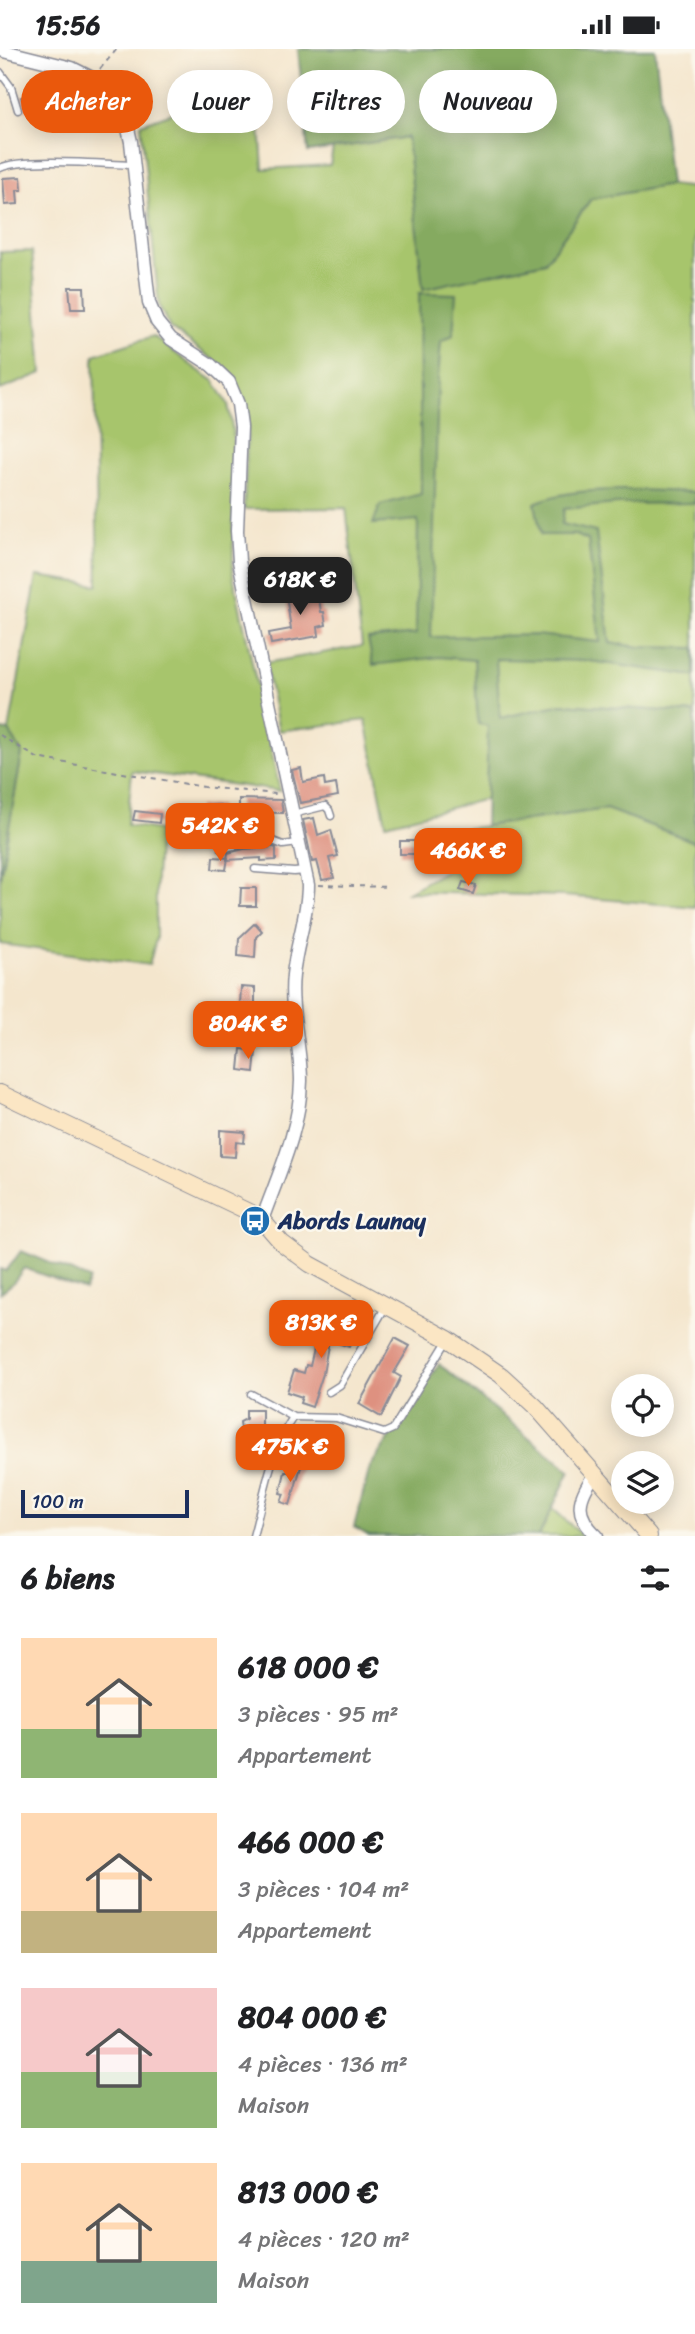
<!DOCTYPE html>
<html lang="fr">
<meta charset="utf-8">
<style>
:root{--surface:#fff;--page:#f6f6f6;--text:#202124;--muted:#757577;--accent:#ea580c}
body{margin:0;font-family:Sriracha,sans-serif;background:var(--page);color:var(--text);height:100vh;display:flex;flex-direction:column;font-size:26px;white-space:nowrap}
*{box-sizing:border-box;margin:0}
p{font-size:23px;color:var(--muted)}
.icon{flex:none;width:38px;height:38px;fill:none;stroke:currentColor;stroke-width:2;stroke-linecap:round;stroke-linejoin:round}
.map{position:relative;height:1487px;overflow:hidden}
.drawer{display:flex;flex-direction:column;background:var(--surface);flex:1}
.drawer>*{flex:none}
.banner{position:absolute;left:21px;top:21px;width:654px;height:63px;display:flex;gap:14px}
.buttons{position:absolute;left:611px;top:1325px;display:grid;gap:14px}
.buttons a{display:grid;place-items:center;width:63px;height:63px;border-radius:50%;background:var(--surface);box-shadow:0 4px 18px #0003;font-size:35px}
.scale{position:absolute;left:21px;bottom:18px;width:168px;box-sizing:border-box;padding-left:7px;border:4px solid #1b2f5e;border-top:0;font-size:19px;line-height:24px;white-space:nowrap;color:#1b2f5e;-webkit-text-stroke:5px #fbf7ec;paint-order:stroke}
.price{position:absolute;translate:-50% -60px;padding:0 16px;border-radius:14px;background:var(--accent);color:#fff;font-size:23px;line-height:46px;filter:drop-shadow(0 2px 4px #0008)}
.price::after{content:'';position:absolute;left:50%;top:42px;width:21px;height:16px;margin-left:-10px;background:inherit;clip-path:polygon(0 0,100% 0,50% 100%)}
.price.selected{background:#222;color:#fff}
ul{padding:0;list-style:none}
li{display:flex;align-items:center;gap:21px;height:175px;padding:0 21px}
li span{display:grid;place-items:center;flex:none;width:196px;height:140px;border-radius:0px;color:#555}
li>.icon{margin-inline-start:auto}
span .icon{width:84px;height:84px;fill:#fffc;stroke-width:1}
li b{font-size:30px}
h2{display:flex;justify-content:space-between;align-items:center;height:84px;padding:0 21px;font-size:30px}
.pill{padding:0 24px;border-radius:32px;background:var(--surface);box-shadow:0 4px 18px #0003;font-size:24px;line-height:63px}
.pill.selected{background:var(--accent);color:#fff}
.status{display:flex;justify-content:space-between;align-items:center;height:49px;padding:0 35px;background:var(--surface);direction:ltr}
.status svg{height:19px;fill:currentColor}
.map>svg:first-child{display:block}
.green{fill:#a7c56c;stroke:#617a65;stroke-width:2}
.forest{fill:#85aa60;stroke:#506c5f;stroke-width:2}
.building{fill:#de9180}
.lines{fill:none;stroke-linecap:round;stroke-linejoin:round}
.lane-casing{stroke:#888a96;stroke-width:9}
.street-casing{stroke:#888a96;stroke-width:15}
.secondary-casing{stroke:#888a96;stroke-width:18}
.path{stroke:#888a96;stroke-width:2;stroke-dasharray:5 5;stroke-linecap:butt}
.lane{stroke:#fff;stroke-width:6}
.street{stroke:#fff;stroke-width:12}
.secondary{stroke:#fbe6c4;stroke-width:16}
.labels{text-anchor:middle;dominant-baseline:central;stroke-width:5;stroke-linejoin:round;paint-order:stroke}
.poi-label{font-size:23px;font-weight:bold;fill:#1b2f5e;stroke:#fbf7ec;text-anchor:start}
</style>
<div class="status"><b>15:56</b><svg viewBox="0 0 49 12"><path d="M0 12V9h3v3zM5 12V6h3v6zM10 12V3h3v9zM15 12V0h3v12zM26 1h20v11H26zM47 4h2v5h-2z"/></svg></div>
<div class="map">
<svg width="695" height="1487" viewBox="0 0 695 1487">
<rect width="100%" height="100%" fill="#fbf7ec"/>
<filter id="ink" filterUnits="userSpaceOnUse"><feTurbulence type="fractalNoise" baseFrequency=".0143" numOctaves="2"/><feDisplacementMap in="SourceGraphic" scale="14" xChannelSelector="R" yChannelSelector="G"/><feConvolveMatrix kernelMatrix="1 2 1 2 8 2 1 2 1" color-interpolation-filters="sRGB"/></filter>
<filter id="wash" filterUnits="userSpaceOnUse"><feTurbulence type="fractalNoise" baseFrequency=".00686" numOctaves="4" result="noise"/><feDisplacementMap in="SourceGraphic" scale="28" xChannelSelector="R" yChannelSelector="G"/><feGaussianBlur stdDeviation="1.57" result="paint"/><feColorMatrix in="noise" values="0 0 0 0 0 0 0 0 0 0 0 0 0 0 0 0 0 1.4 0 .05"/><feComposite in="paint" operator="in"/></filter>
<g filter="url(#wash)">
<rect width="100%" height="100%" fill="#f4e6cd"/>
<g class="green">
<path d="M257 34 263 120 330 116 333 99 407 88 423 239 545 213 591 150 670 136 695 139V664L562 655 489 672 486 750 386 775 366 671 279 682 265 614 362 597 346 459 244 460 248 368 244 351 229 322 170 279 159 257 141 75Z"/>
<path d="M32 202 42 324 0 341V203Z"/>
<path d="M153 287 195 319 214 332 228 355 233 383V526L280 742 132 722 127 776 159 781 156 828V890L149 916 0 895V829L22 705 9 682 37 527 98 536 94 306Z"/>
<path d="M606 760 695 793V858L564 847 408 843 457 815 465 780Z"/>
<path d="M552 1459 583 1487H539Z"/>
</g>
<g class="forest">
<path d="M298 0H655L670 136 591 150 545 213 423 240 407 88 308 103Z"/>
<path d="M419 244 456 245 453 286 441 292 438 330 431 588 537 586 600 593 588 491 575 486H541L535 454C574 435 651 442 695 443V454L617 455 564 460 562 475 596 483 610 594 641 598 695 599V627L589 612 496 610 500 669 562 655 695 664V793L606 760 485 777 488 677 478 675 474 611 439 608 373 616 368 590 416 585 418 471 373 475 380 456 421 445Z"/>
<path d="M0 681 9 682 22 704 0 829Z"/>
<path d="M21 1202 89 1230 85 1241 24 1219 13 1234 0 1244V1220L6 1222Z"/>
<path d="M439 1315 570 1422 539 1487H369L354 1478 370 1418Z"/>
</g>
<g id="blocks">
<g class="building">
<path d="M41 41 46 55 26 62 21 48Z"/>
<path d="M21 128 22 141H17L18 155 5 156 3 129Z"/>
<path d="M69 238H84L85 260H71Z"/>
<path d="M278 526 279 539 258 541 257 528Z"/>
<path d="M298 532 299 553 319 550 321 563H324L326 576 318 578 319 587 271 595 269 584 291 580 284 533Z"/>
<path d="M301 719 303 733 324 729 325 737 336 735 338 747 300 754 292 721Z"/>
<path d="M239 750 281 751 283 764 239 763Z"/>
<path d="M220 756 222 767 200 769 198 758Z"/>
<path d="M135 762 160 765 159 774 133 771Z"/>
<path d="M229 769 244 771 241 789 229 792 230 787H226Z"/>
<path d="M314 769 318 786 331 781 338 807 329 809 334 829 322 831 317 812 312 813 303 771Z"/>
<rect x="400" y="792" width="32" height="13"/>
<path d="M273 798 276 799V811L261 812V809L227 811 228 804 244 800Z"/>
<path d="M213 808 228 809 226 821 212 820Z"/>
<path d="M463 833 476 836 473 845 460 841Z"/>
<path d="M241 839H256V857H240Z"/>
<path d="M255 874 262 882 256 888 255 909 238 907 239 889Z"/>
<path d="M241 938 255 939V957L240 956Z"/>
<path d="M241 1000 256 1002 254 1023 239 1021Z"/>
<path d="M220 1081 245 1083 244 1094 236 1093 235 1108 220 1107Z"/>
<path d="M344 1269 360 1275 356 1287 354 1286 349 1298 329 1291 323 1325 312 1358 300 1354 302 1348 287 1343 294 1321 304 1324 306 1316 310 1317 320 1275 331 1278 332 1274 341 1277Z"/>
<path d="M395 1289 410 1297 394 1324 401 1328 381 1368 359 1355Z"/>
<path d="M246 1361H262V1382L241 1381 240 1373 246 1370Z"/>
<path d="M292 1415 301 1418 290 1456 281 1453 284 1445 280 1444 285 1423H290Z"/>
</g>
</g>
</g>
<g filter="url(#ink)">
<use href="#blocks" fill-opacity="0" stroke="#888a96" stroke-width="2"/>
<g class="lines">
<g class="lane-casing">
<g id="lane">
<path d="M0 23 11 38 18 61"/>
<path d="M0 119C21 108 106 115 133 116"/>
<path d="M293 765 325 757 329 761 331 767"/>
<path d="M265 773V789"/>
<path d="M222 800 265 789 283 796 298 794"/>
<path d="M255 820 294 823 305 822"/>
<path d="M329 1343 340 1336 386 1257"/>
<path d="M251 1345 293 1368 336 1369 384 1384 393 1380 447 1292"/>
<path d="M253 1487C264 1448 270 1402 293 1368"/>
</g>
</g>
<g class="street-casing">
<g id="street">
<path d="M0 1 72 19 92 29 112 44 125 66 131 93 149 254 157 273 171 290 211 316 229 333 238 355 241 378 237 482 239 512 308 836C308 867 296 895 293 926 289 961 301 997 301 1032 300 1081 278 1126 262 1171"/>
<path d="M595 1425C578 1449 573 1465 597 1487"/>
</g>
</g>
<g class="secondary-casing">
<path id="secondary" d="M0 1044 253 1165 262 1171 282 1194 310 1215 448 1290 501 1326 536 1358 649 1487"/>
</g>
<g class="path">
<path d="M100 20 117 0"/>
<path d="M0 686 37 709 204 738 276 745"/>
<path d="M319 836 389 838"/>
</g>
<use href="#lane" class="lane"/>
<use href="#street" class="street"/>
<use href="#secondary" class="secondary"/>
</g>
</g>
<defs>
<g id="bus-disc" transform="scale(1.575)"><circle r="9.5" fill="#1f6fb2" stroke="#fbf7ec"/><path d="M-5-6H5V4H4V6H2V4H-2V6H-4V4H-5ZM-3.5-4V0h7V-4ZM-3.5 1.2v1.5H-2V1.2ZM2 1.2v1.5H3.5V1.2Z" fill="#fff"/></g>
</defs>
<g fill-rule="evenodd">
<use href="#bus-disc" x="255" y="1172"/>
</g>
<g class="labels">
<g class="poi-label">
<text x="278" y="1172">Abords Launay</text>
</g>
</g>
</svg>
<div class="buttons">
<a><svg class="icon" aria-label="locate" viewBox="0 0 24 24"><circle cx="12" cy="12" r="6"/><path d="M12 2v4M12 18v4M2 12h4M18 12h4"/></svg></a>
<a><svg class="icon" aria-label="layers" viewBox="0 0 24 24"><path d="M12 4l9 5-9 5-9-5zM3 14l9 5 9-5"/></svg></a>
</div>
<div class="scale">100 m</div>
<b class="price selected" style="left:300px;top:568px">618K €</b>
<b class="price" style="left:220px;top:814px">542K €</b>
<b class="price" style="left:468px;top:839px">466K €</b>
<b class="price" style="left:248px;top:1012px">804K €</b>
<b class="price" style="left:321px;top:1311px">813K €</b>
<b class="price" style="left:290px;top:1435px">475K €</b>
<div class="banner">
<a class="pill selected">Acheter</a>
<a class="pill">Louer</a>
<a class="pill">Filtres</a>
<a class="pill">Nouveau</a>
</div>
</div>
<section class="drawer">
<h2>6 biens<svg class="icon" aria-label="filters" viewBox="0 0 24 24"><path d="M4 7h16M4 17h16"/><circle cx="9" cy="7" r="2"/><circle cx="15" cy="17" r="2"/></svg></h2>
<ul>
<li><span style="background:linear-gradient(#ffd9b3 65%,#8fb573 0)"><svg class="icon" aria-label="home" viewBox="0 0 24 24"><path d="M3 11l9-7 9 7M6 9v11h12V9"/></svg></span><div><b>618 000 €</b><p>3 pièces · 95 m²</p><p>Appartement</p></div></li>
<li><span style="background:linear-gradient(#ffd9b3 70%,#c2b280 0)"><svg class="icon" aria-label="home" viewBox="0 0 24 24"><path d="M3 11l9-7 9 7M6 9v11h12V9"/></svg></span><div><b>466 000 €</b><p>3 pièces · 104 m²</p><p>Appartement</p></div></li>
<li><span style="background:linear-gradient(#f6c9c9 60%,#8fb573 0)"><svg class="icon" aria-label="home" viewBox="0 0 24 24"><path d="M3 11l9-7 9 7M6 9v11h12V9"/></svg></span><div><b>804 000 €</b><p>4 pièces · 136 m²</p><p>Maison</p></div></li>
<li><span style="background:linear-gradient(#ffd9b3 70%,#7fa58c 0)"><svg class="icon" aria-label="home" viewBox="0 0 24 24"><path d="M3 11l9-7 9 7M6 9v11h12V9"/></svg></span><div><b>813 000 €</b><p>4 pièces · 120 m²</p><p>Maison</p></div></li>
</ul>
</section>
